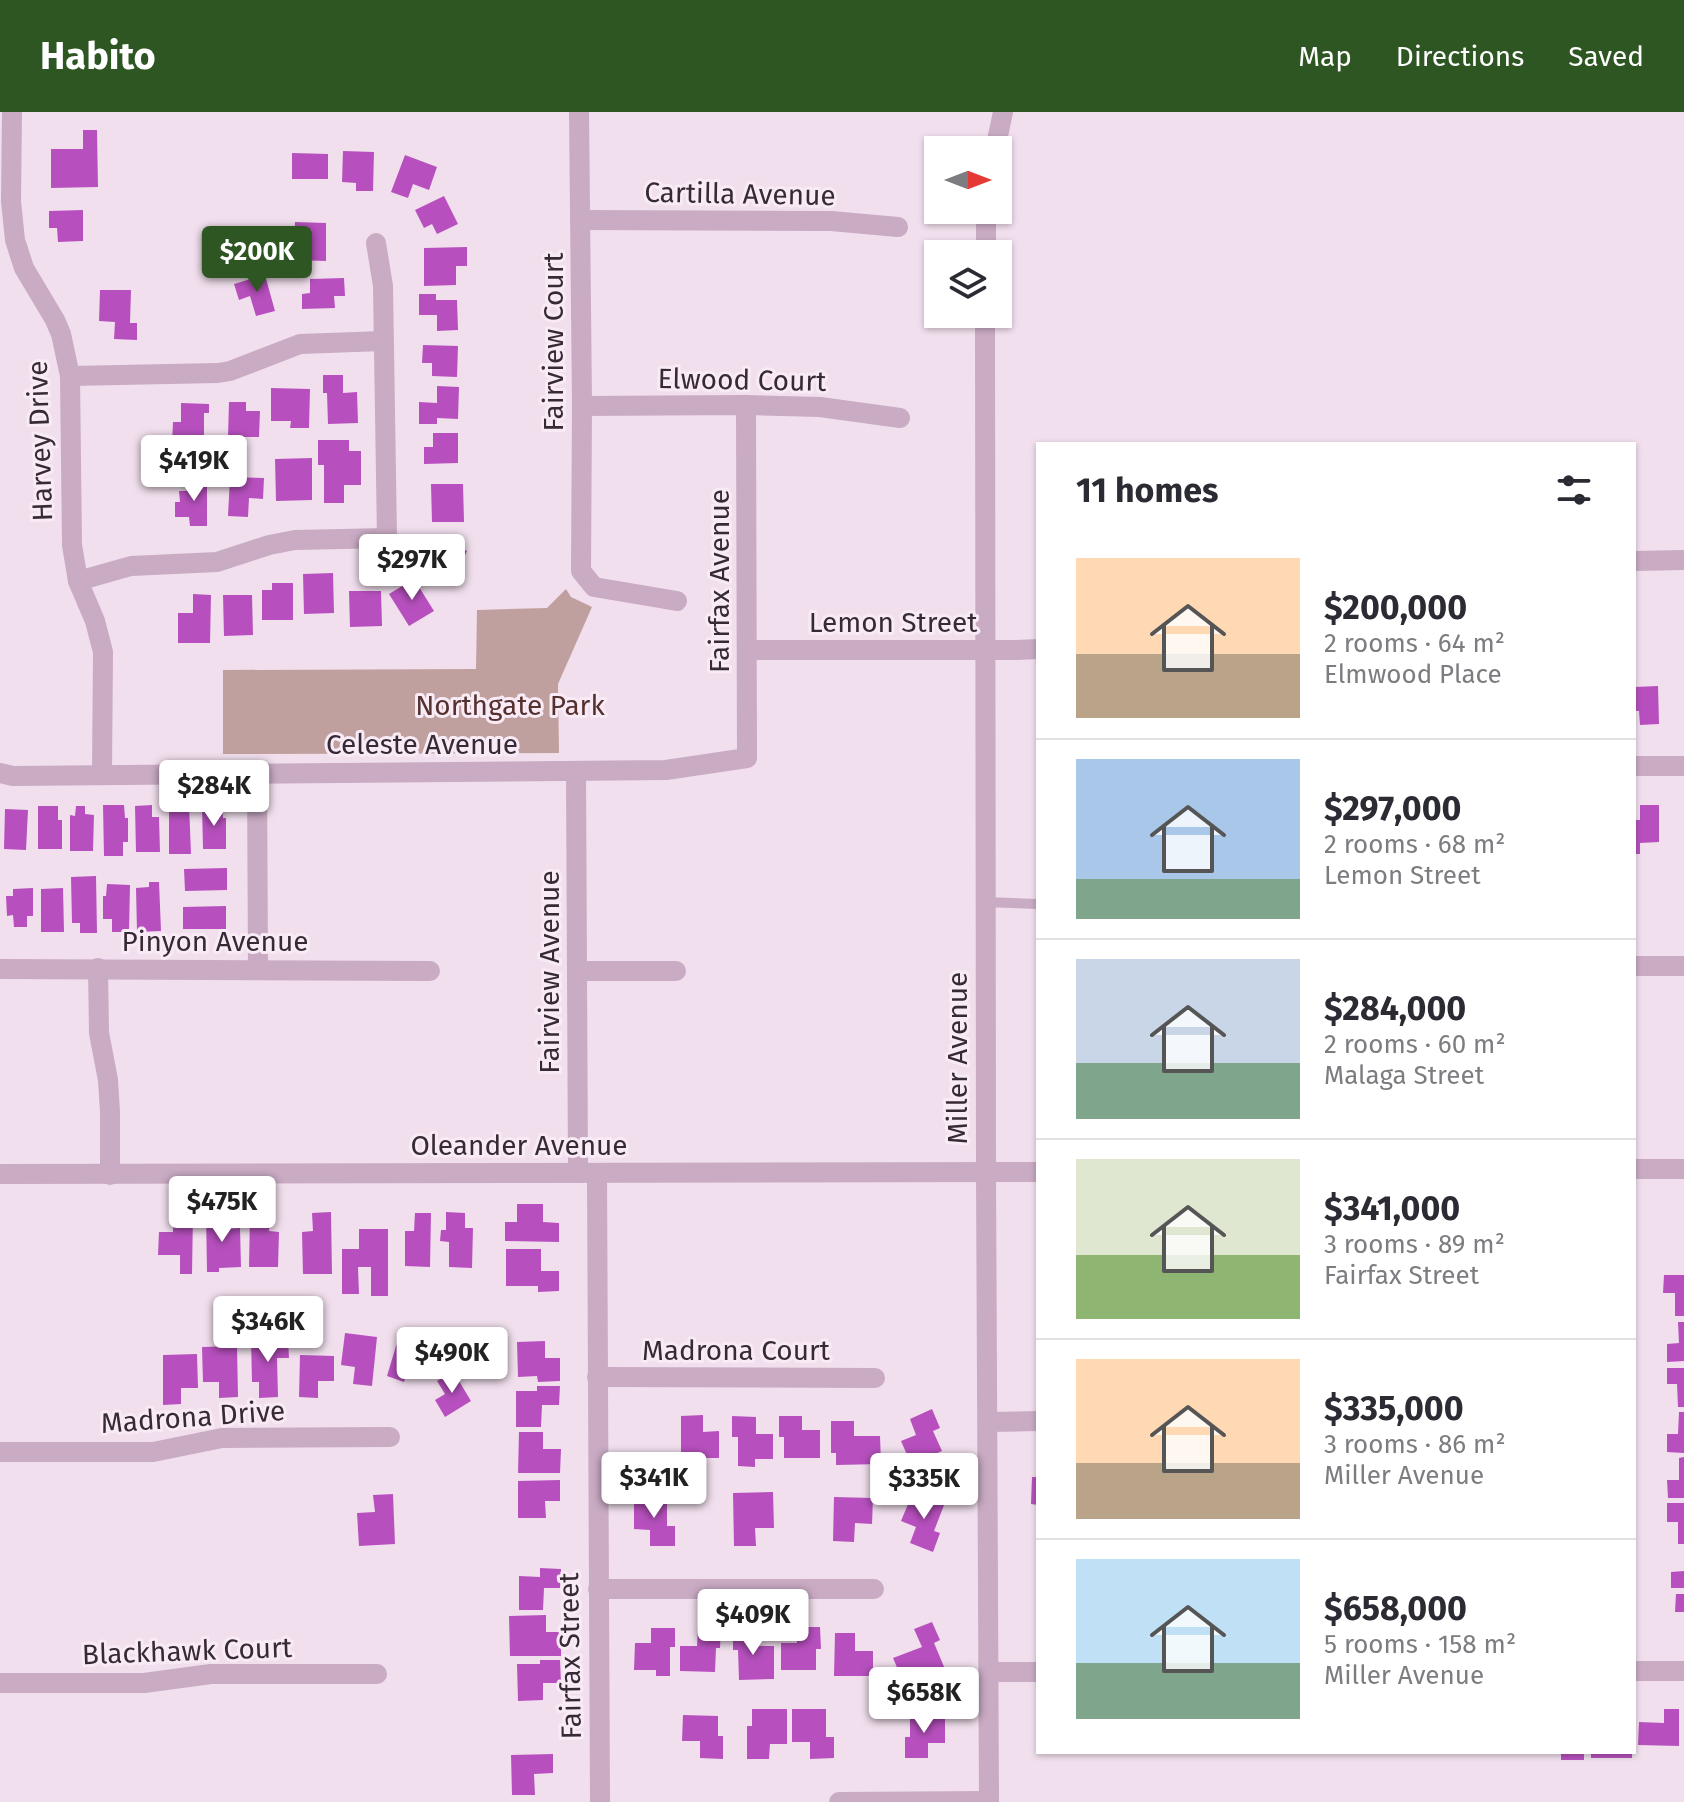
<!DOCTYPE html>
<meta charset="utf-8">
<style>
:root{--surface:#fff;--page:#f7f7f7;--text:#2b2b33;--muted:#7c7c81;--line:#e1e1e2;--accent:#2e5622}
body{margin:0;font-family:"Fira Sans",sans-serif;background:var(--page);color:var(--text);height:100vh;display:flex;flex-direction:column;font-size:30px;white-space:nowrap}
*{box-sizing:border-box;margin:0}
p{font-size:26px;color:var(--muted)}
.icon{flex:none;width:44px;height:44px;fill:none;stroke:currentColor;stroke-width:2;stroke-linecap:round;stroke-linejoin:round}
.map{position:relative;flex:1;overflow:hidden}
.details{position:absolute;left:1036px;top:330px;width:600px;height:1312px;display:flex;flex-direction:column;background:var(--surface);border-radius:0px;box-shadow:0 2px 6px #0004}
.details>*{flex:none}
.needle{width:52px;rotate:90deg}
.tools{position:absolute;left:924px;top:24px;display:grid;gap:16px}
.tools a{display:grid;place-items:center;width:88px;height:88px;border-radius:0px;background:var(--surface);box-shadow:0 2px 6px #0004;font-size:40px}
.price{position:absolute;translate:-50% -68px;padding:0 18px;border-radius:8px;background:#fff;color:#222;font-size:26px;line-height:52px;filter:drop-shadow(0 2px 4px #0008)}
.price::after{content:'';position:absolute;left:50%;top:48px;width:24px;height:18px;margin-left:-12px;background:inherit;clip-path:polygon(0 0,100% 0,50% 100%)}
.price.current{background:var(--accent);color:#fff}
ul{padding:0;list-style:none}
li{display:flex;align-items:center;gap:24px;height:200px;padding:0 40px}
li+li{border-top:2px solid var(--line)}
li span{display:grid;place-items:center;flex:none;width:224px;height:160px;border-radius:0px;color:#555}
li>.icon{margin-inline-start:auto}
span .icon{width:96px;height:96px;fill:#fffc;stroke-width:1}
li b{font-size:34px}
h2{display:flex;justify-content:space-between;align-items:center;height:96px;padding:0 40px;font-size:34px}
header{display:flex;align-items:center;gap:48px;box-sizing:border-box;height:112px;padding:0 40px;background:var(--accent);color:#fff}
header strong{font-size:38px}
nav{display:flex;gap:44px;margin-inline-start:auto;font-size:28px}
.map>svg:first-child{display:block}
.green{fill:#c0a09f}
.building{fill:#b750be}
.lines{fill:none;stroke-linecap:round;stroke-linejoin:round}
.service{stroke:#c9abc4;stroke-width:10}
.minor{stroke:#c9abc4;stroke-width:20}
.tertiary{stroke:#c9abc4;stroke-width:20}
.labels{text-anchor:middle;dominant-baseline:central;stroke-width:6;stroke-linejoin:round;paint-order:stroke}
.street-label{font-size:28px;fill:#372a37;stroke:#f9ebf6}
.park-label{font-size:28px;fill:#54312f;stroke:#f9ebf6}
</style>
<header>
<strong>Habito</strong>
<nav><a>Map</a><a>Directions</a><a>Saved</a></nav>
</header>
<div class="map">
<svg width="1684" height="1690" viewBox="0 0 1684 1690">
<rect width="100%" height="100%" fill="#f1dfed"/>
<path class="green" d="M566 477 571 485 592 495 558 572 559 641 223 642V558L476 557 477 498 547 496Z"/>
<g class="building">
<path d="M83 18H97L98 75 51 76V37H83Z"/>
<path d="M343 39 374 40 373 79H356V71L342 70Z"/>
<path d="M292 41 328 42V67H292Z"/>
<path d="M405 43 437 55 429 78 413 72 408 86 391 80Z"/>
<path d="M444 84 458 112 437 122 432 112 424 116 415 98Z"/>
<path d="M83 98V129L58 130 57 116H49V99Z"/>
<path d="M295 110 326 111V149L294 148Z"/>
<path d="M467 135V154H456V173L424 174V136Z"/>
<path d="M265 163 275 199 256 204 250 184 239 188 234 172Z"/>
<path d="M344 166 345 184H334L335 196 302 197V182L310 181V167Z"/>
<path d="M100 178H131L130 211H137V228L114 227 115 210 99 209Z"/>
<path d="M419 182H436V188H457L458 218 437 219V203H419Z"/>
<path d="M423 233 458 234 457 265 432 264V251H422Z"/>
<path d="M323 263H343V281L357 280 358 311 328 312 327 281H323Z"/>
<path d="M437 274 459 275 458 307 437 306V312H419V290L437 291Z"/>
<path d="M271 276 310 277 309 316H290L291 309H271Z"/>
<path d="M229 290H246V299H260L259 325H228Z"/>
<path d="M181 291 209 292V301H204V332H172L173 310H181Z"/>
<path d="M433 321H458V351L424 352V335H433Z"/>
<path d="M318 328H349V339H361V373H344V391H324V353H318Z"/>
<path d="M312 346V388L276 389 275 347Z"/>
<path d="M230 365 264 366 263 387 249 386 248 405 228 404Z"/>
<path d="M207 366V414H190L189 405H175V390H180L179 379H189V367Z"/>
<path d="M431 372H463L464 410H432Z"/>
<path d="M434 422 467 439 453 467 419 450Z"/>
<path d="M333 461 334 501 304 502 303 462Z"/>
<path d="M414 467 434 499 409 514 389 482Z"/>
<path d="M272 471H293V508H262V478H272Z"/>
<path d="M349 479H381L382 514 350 515Z"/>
<path d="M193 482 211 483 210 531H178V501H193Z"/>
<path d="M223 483H252L253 523 224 524Z"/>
<path d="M1658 574 1659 612 1640 613 1639 599H1634V575Z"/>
<path d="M169 692H189L191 742H169Z"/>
<path d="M103 693H124L125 706H128V730H123V744H104Z"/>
<path d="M152 693V705H159L160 740H136L135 694Z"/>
<path d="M202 693H222L223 706H226V737H203Z"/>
<path d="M1640 693H1659V730L1640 731V742H1634V708H1640Z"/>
<path d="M38 694H58V708H62V737H38Z"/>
<path d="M76 694H85V702L94 703 93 739H70V703L75 704Z"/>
<path d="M5 697 28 698 26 738 4 737Z"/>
<path d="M227 756V778L185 779 184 757Z"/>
<path d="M96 764 97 821H80V811H72L71 765Z"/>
<path d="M149 770H159L161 819 137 820 136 776 149 775Z"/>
<path d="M107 772 130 773 129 820H112V807H103V784H106Z"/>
<path d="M33 776V804H27V815H14L13 803 7 804 6 784H13V777Z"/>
<path d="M63 776 64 820H41V777Z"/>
<path d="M226 794V817H183V795Z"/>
<path d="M517 1092H543V1110L559 1111V1130L505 1129V1110H517Z"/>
<path d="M173 1100 193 1101 192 1162H180V1143H158L159 1120H173Z"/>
<path d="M206 1100H224V1117L240 1116 241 1155 219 1156V1160H207Z"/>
<path d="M331 1100 332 1162H303L302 1120 313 1119 312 1101Z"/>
<path d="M446 1100 465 1101V1116H473L472 1156 449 1155V1130L440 1129 441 1118H446Z"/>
<path d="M250 1101 270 1102 269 1119 279 1120 278 1155H249Z"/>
<path d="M415 1101H431L430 1155 405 1154V1119H414Z"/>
<path d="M359 1117H388V1184H371V1155H358L359 1182H342V1137H359Z"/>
<path d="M506 1137H541V1159H559V1179L538 1180V1174H506Z"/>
<path d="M1664 1163H1684V1204H1675V1181H1663Z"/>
<path d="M1678 1210H1684V1249L1667 1250V1232L1679 1231Z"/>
<path d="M345 1221 377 1225 372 1274 353 1272 355 1255 341 1253Z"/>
<path d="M399 1224 433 1235 425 1260 409 1255 404 1270 387 1264Z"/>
<path d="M251 1227H288L289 1246H277L278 1285 259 1286V1270H252Z"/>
<path d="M545 1229V1246H560V1269L538 1270 537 1264 518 1265 517 1230Z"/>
<path d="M237 1234 238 1285 219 1286V1270H203L202 1235Z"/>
<path d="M197 1242 198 1276H181V1292L163 1293V1243Z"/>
<path d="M300 1243 334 1244V1269H318V1286L299 1285Z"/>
<path d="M1667 1256H1684V1295H1678L1677 1272H1667Z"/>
<path d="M453 1259 471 1289 445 1305 435 1288 445 1282 437 1269Z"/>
<path d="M537 1274H560L559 1293H542L541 1315H516V1279H537Z"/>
<path d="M932 1297 940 1316 933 1319 942 1339 911 1352 901 1329 916 1323 910 1307Z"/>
<path d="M1679 1300H1684V1341L1667 1340V1322H1678Z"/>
<path d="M703 1303V1320L719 1319V1346H681V1304Z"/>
<path d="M732 1304 756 1305V1322H773V1347H755V1355L738 1354V1325H732Z"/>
<path d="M779 1304H802V1318H820V1346H784V1325H779Z"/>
<path d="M831 1309H854V1324H880L881 1352 836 1353V1341H831Z"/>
<path d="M519 1320H543V1337H561L560 1361H518Z"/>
<path d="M1684 1345V1386H1668L1667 1368H1679V1346Z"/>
<path d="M1032 1365H1038V1393L1031 1392Z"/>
<path d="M560 1368V1389H545L546 1406H518V1369Z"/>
<path d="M773 1380 774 1416H755L756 1434H734L733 1381Z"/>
<path d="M393 1382 395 1432 359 1434 357 1401 375 1400 373 1383Z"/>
<path d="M932 1383 946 1388 934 1419 940 1421 933 1440 910 1431 916 1415 901 1409 911 1385 928 1392Z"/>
<path d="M634 1384H667V1414H675V1434H650V1418L634 1417Z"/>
<path d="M834 1385 873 1386 872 1412 855 1411 854 1430 833 1429Z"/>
<path d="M1667 1391H1684V1432H1678V1410H1667Z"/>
<path d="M540 1456 561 1457 560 1476H544L543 1498H519V1464L540 1465Z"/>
<path d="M1684 1459V1476H1671V1460Z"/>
<path d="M1676 1482H1684V1500H1675Z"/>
<path d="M546 1503V1520H561V1544H510L509 1504Z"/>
<path d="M932 1510 940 1528 934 1531 945 1557 915 1569 913 1563 902 1567 893 1546 922 1535 914 1517Z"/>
<path d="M698 1515 721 1516 720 1536H716L715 1560 680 1559V1534H697Z"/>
<path d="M797 1515H820L821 1537H816V1558H781V1531H797Z"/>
<path d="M651 1516H675V1535H670V1564H656V1558H634L635 1531H651Z"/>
<path d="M752 1516 753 1534H774V1567L739 1568 738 1538H733V1517Z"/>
<path d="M835 1521H855V1539H873V1564H834Z"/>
<path d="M540 1548H560L561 1571H543V1588L518 1589 517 1552H540Z"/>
<path d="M752 1597H787V1632H770L769 1647H747V1614H752Z"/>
<path d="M792 1597H826V1625H834V1646L810 1647V1630H792Z"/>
<path d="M1664 1597H1679V1634L1638 1633 1639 1610 1664 1611Z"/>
<path d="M683 1603 718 1604V1624H723V1647L700 1646V1629H682Z"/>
<path d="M910 1604H945V1631H928V1646H905V1625H910Z"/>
<rect x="1561" y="1640" width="23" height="8"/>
<rect x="1591" y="1640" width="41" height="6"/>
<path d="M553 1642V1661L534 1662 535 1683H512L511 1643Z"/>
</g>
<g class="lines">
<path class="service" d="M985 790 1038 792"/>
<g class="minor">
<path d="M12 0 11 89 15 128 24 156 55 208 61 222 70 264 72 433 78 469 95 509 103 540 102 662"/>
<path d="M579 0 582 294 581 459 594 475 677 489"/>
<path d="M580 108 831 109 898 115"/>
<path d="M70 264 218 261 230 259 300 232 383 229"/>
<path d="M582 294 746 293 820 295 900 306"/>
<path d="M1634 449 1684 448"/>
<path d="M78 469 131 454 217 450 269 433 295 428 387 426 383 174 376 131"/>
<path d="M748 538H1017L1038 537"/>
<path d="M1634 654H1684"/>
<path d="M576 659 578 1061"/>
<path d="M0 661 13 664 666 658 747 646 746 293"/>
<path d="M257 661 258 857"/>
<path d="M1634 854H1684"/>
<path d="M98 856 99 921 108 968 110 1000V1063"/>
<path d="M0 857 430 859"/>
<path d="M577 859H676"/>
<path d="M597 1061 600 1690"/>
<path d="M597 1265 875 1266"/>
<path d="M988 1310 1038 1309"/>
<path d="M0 1340H153L222 1326 390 1325"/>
<path d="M598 1477H874"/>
<path d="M1634 1559H1684"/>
<path d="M989 1560H1038"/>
<path d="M0 1571H144L211 1562H377"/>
<path d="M839 1690 989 1689"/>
</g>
<g class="tertiary">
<path d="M995 38 1003 0"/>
<path d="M986 142V98"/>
<path d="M985 202 986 1060 989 1690"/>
<path d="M1634 1057H1684"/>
<path d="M0 1062 1038 1060"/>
</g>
</g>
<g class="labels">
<g class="street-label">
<text transform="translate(740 82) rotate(1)">Cartilla Avenue</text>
<text transform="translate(553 230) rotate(-90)">Fairview Court</text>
<text transform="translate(742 268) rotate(1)">Elwood Court</text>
<text transform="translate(40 329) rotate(-92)">Harvey Drive</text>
<text transform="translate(719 469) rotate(-90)">Fairfax Avenue</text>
<text x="893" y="510">Lemon Street</text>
<text x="422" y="632">Celeste Avenue</text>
<text x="215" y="829">Pinyon Avenue</text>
<text transform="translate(549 860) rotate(-90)">Fairview Avenue</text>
<text transform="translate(957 946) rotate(-90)">Miller Avenue</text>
<text x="519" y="1033">Oleander Avenue</text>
<text x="736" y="1238">Madrona Court</text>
<text transform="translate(193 1305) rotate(-4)">Madrona Drive</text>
<text transform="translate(187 1539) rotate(-2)">Blackhawk Court</text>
<text transform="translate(570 1544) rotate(-91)">Fairfax Street</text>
</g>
<g class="park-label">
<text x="510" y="593">Northgate Park</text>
</g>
</g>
</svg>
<div class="tools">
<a><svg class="needle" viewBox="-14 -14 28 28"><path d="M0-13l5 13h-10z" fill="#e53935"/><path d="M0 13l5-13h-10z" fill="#7c7c81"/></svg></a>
<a><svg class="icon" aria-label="layers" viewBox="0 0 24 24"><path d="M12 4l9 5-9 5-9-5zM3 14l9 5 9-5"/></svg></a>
</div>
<b class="price current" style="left:257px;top:182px">$200K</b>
<b class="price" style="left:194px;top:391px">$419K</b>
<b class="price" style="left:412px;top:490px">$297K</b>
<b class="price" style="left:214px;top:716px">$284K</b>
<b class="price" style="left:222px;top:1132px">$475K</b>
<b class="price" style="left:268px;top:1252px">$346K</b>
<b class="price" style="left:452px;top:1283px">$490K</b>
<b class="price" style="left:654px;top:1408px">$341K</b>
<b class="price" style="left:924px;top:1409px">$335K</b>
<b class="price" style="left:753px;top:1545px">$409K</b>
<b class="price" style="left:924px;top:1623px">$658K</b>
<section class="details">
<h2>11 homes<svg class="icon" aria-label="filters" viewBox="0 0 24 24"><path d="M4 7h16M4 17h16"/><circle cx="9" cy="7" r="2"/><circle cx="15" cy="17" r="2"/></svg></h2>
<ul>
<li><span style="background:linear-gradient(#ffd9b3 60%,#b9a48a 0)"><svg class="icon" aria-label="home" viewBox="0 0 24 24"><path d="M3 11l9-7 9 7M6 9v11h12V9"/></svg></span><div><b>$200,000</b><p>2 rooms · 64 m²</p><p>Elmwood Place</p></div></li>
<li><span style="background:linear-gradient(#a9c7e8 75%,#7fa58c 0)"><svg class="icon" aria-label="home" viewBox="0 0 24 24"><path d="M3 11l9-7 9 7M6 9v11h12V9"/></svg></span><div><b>$297,000</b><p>2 rooms · 68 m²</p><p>Lemon Street</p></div></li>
<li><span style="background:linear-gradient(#c9d6e8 65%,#7fa58c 0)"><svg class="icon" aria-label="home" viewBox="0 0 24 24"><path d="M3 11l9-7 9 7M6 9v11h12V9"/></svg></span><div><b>$284,000</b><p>2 rooms · 60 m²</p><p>Malaga Street</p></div></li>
<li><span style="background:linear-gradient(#dfe7d0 60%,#8fb573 0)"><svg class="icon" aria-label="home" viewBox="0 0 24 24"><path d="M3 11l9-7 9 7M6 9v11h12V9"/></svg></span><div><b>$341,000</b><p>3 rooms · 89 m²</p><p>Fairfax Street</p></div></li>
<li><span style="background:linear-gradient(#ffd9b3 65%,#b9a48a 0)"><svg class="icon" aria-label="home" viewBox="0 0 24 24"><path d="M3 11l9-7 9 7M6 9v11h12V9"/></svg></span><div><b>$335,000</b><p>3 rooms · 86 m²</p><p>Miller Avenue</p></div></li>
<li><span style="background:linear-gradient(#bfe0f5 65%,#7fa58c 0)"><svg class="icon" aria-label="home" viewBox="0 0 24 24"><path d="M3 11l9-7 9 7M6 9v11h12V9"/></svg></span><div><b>$658,000</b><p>5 rooms · 158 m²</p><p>Miller Avenue</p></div></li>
</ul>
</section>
</div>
